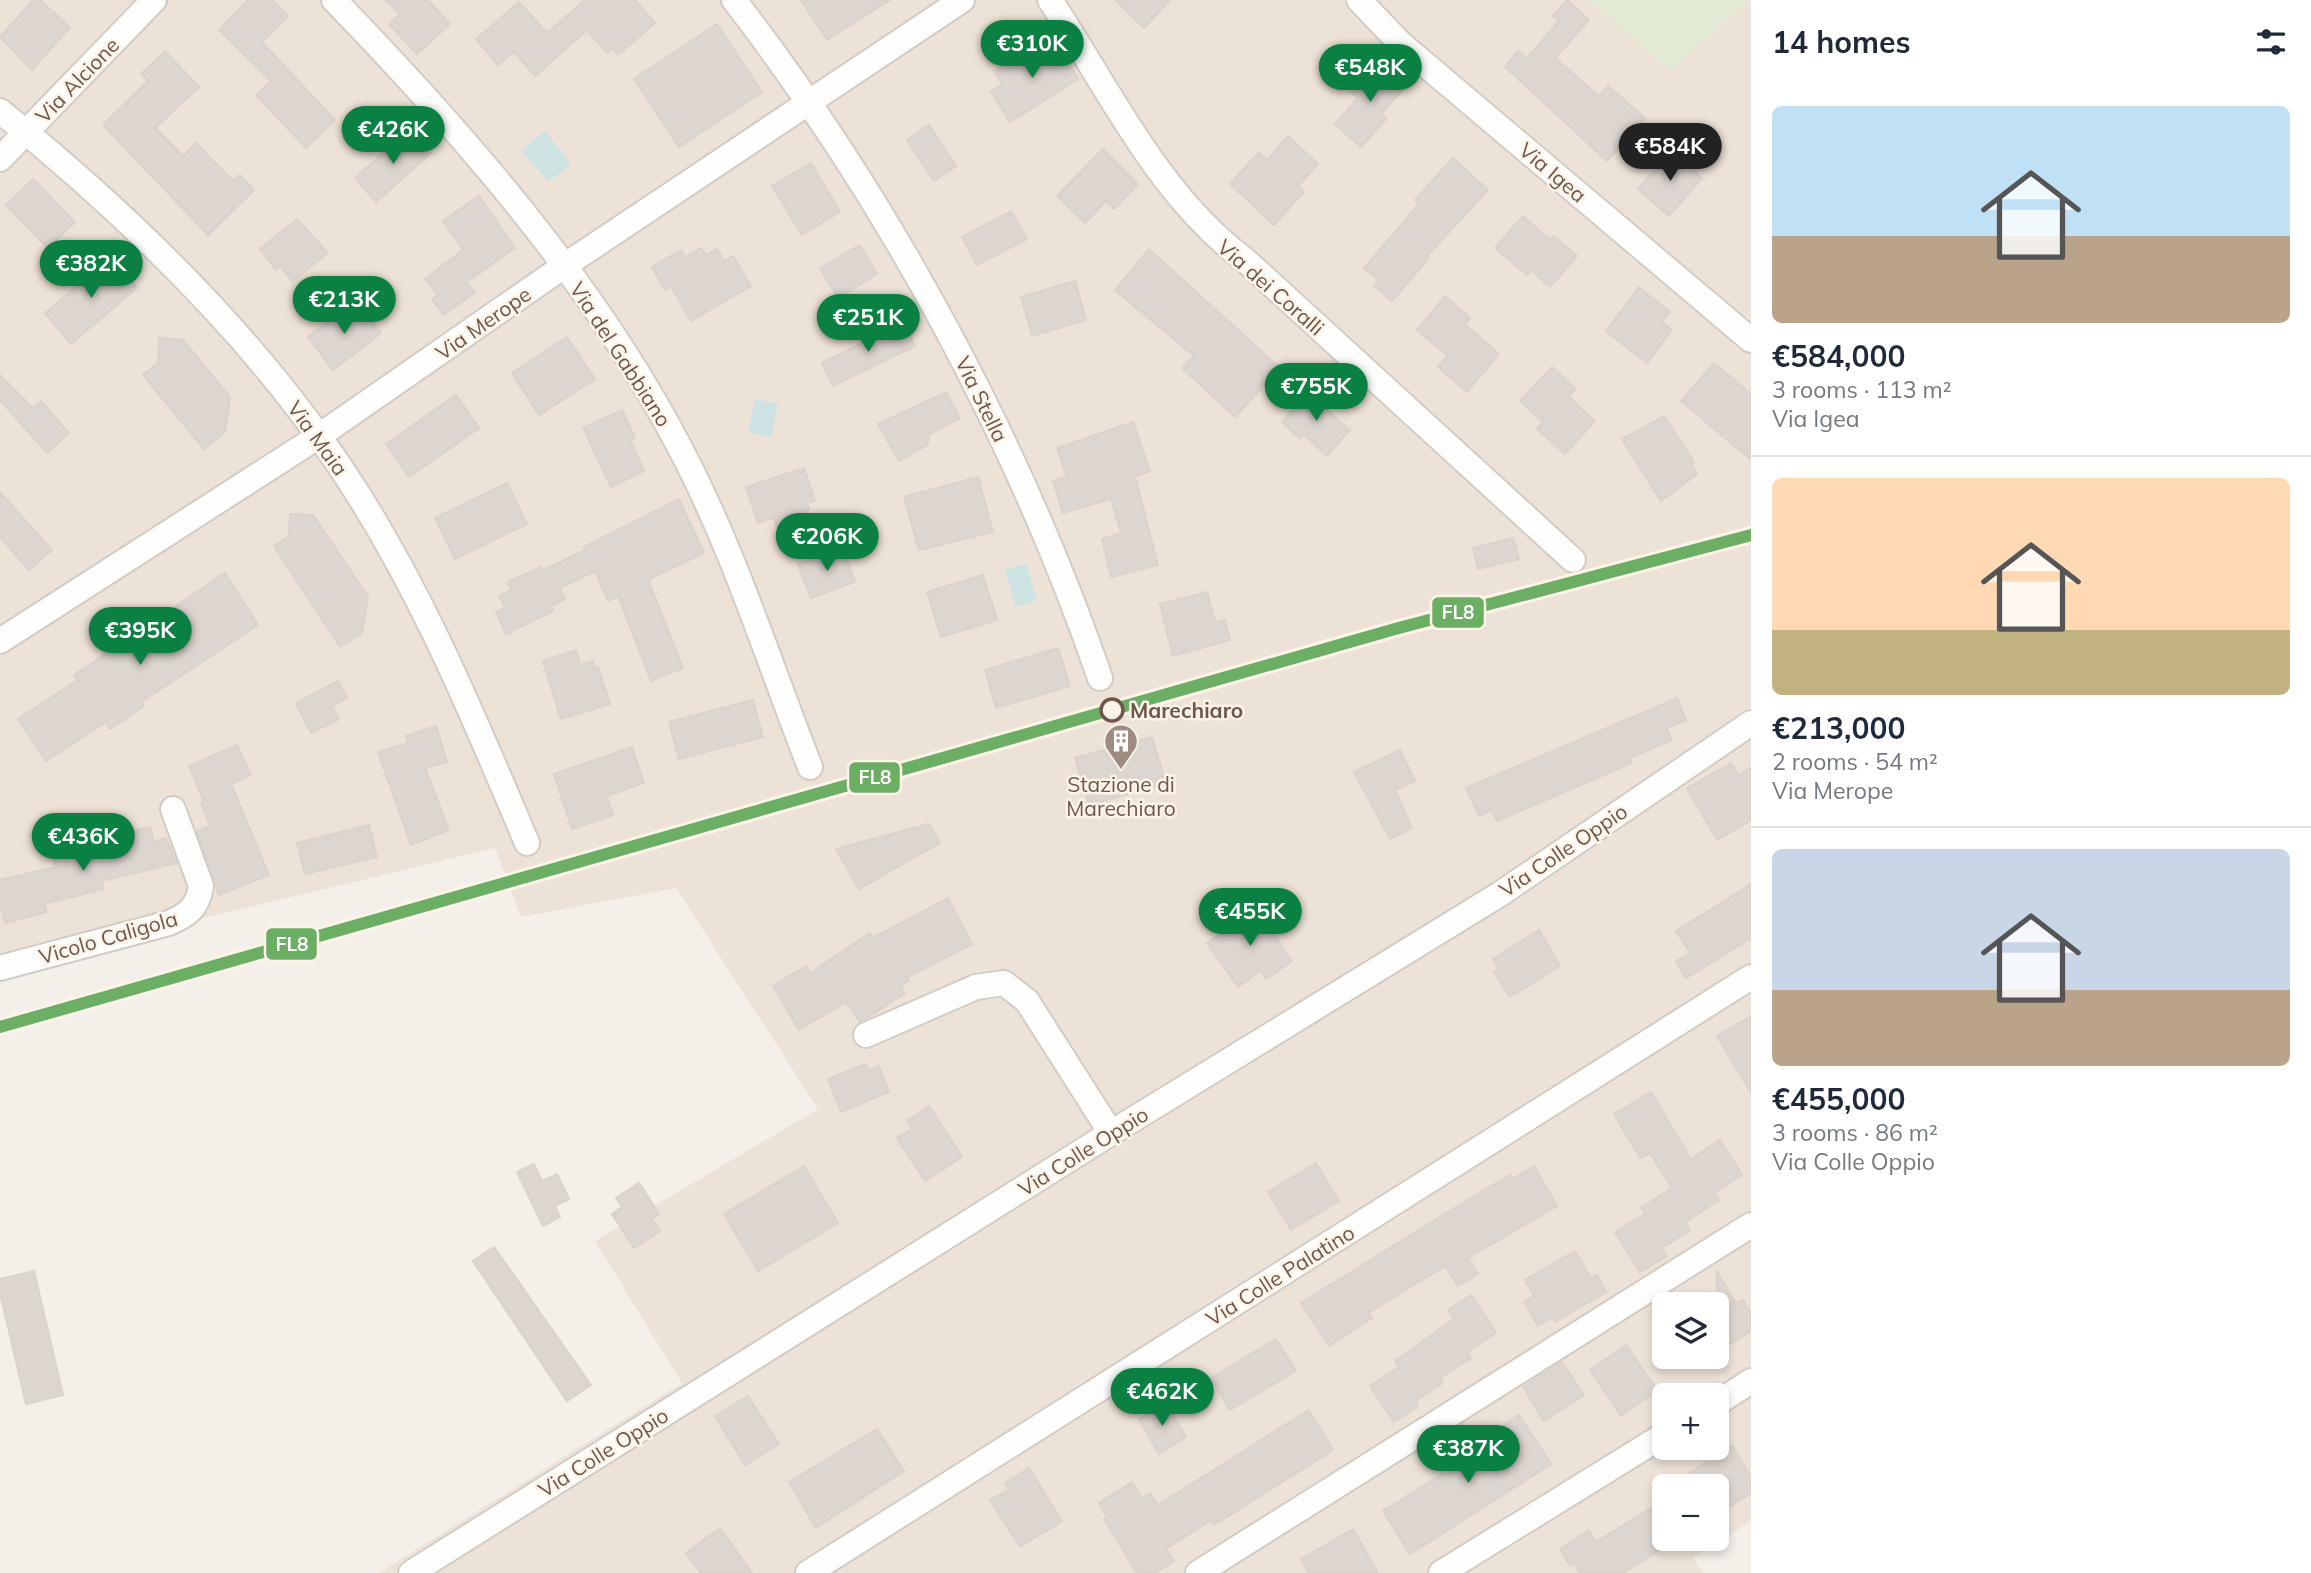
<!DOCTYPE html>
<meta charset="utf-8">
<style>
:root{--surface:#fff;--page:#f6f6f7;--text:#1f2937;--muted:#747a83;--line:#e0e1e3;--accent:#0b8043}
body{margin:0;font-family:Mulish,sans-serif;background:var(--page);color:var(--text);height:100vh;display:flex;flex-direction:column;font-size:26px;white-space:nowrap}
*{box-sizing:border-box;margin:0}
p{font-size:23px;color:var(--muted)}
.icon{flex:none;width:38px;height:38px;fill:none;stroke:currentColor;stroke-width:2;stroke-linecap:round;stroke-linejoin:round}
.map{position:relative;flex:1;overflow:hidden}
.drawer{display:flex;flex-direction:column;background:var(--surface);width:560px}
.drawer>*{flex:none}
.controls{position:absolute;left:1652px;top:1292px;display:grid;gap:14px}
.controls a{display:grid;place-items:center;width:77px;height:77px;border-radius:10px;background:var(--surface);box-shadow:0 4px 10px #0003;font-size:35px}
.price{position:absolute;translate:-50% -60px;padding:0 16px;border-radius:24px;background:var(--accent);color:#fff;font-size:23px;line-height:46px;filter:drop-shadow(0 2px 4px #0008)}
.price::after{content:'';position:absolute;left:50%;top:42px;width:21px;height:16px;margin-left:-10px;background:inherit;clip-path:polygon(0 0,100% 0,50% 100%)}
.price.active{background:#222;color:#fff}
ul{padding:0;list-style:none}
li{display:grid;align-content:center;gap:14px;height:371px;padding:0 21px}
li+li{border-top:2px solid var(--line)}
li span{display:grid;place-items:center;height:217px;border-radius:10px;color:#555}
li>.icon{margin-inline-start:auto}
span .icon{width:126px;height:126px;fill:#fffc;stroke-width:1}
li b{font-size:30px}
h2{display:flex;justify-content:space-between;align-items:center;height:84px;padding:0 21px;font-size:30px}
main{display:flex;flex:1;min-height:0}
.map>svg:first-child{display:block}
.residential{fill:#ede2d7;fill-rule:evenodd}
.green{fill:#e2ead5}
.water{fill:#cce2e3}
.building{fill:#ddd5cf;stroke:#dcd2cc;stroke-width:2}
.lines{fill:none;stroke-linecap:round;stroke-linejoin:round}
.minor-casing{stroke:#d2ccc6;stroke-width:28}
.minor{stroke:#fdfdfc;stroke-width:24}
.rail-1-casing{stroke:#fdf4e9;stroke-width:18}
.rail-1{stroke:#6caf64;stroke-width:12}
.stop-dot{fill:#fdf4e9;stroke:#6f574c;stroke-width:3.5}
.labels{text-anchor:middle;dominant-baseline:central;stroke-width:5;stroke-linejoin:round;paint-order:stroke}
.street-label{font-size:21px;fill:#6f574c;stroke:#fdf4e9}
.stop-label{font-size:21px;font-weight:bold;fill:#6f574c;stroke:#fdf4e9;text-anchor:start}
.poi-label{font-size:21px;fill:#6f574c;stroke:#fdf4e9}
.line-badge{stroke:#fdf4e9;stroke-width:2.5}
.badge-label{font-size:19px;text-anchor:middle;font-weight:bold;fill:#fff}
</style>
<main>
<div class="map">
<svg width="1751" height="1573" viewBox="0 0 1751 1573">
<rect width="100%" height="100%" fill="#f4efe9"/>
<path class="residential" d="M0 0H1751V1521L1693 1558 1703 1573H379L682 1383 595 1241 818 1109 676 888 521 917 495 848 0 967ZM1664 1304H1717V1356H1664ZM1664 1395H1717V1447H1664ZM1664 1486H1717V1538H1664Z"/>
<path class="green" d="M1589 0H1750L1670 70Z"/>
<g class="water">
<path d="M545 131 571 164 548 182 522 150Z"/>
<path d="M755 399 778 404 771 437 749 432Z"/>
<path d="M1026 564 1037 600 1016 607 1005 570Z"/>
</g>
<g class="building">
<path d="M33 0H40L70 27 32 70 0 37Z"/>
<path d="M248 0H272L288 16 262 42 335 120 306 148 256 95 271 81 219 30Z"/>
<path d="M385 0H428L450 24 417 54 389 24 400 14Z"/>
<path d="M585 0H635L655 23 618 55 613 48 607 53 587 30 535 76 514 52 498 65 476 39 519 2 547 33Z"/>
<path d="M801 0H890L827 40Z"/>
<path d="M1115 0H1170L1144 28Z"/>
<path d="M1567 0 1589 20 1555 58 1599 96 1608 86 1645 118 1607 161 1505 67 1518 51 1527 58 1559 21 1553 16Z"/>
<path d="M717 24 762 92 679 147 634 79Z"/>
<path d="M1057 45 1078 79 1010 122 991 91 1002 84 994 71 1035 46 1040 55Z"/>
<path d="M165 51 199 87 155 128 183 156 196 143 233 181 240 175 254 190 208 235 103 125 148 81 141 74Z"/>
<path d="M1380 62 1406 86 1381 114 1386 119 1361 147 1335 124 1358 98 1352 93Z"/>
<path d="M929 125 956 166 934 181 907 140Z"/>
<path d="M410 129 431 153 376 202 355 178Z"/>
<path d="M1288 136 1318 164 1298 186 1304 192 1274 225 1230 184 1259 152 1267 160Z"/>
<path d="M1103 149 1138 184 1114 209 1106 201 1085 223 1057 196Z"/>
<path d="M1671 151 1702 178 1669 216 1638 189Z"/>
<path d="M1453 158 1488 190 1427 256 1429 258 1392 301 1374 286 1379 281 1364 268 1419 204 1415 200Z"/>
<path d="M811 163 840 212 802 235 772 186Z"/>
<path d="M33 179 75 222 48 248 6 205Z"/>
<path d="M479 196 515 248 467 282 475 292 444 315 432 299 438 295 425 279 463 250 443 221Z"/>
<path d="M1011 211 1027 239 977 265 962 237Z"/>
<path d="M1523 216 1550 240 1554 236 1577 256 1550 287 1531 270 1527 275 1495 248Z"/>
<path d="M297 219 328 253 292 281 280 266 276 270 260 249Z"/>
<path d="M860 245 877 274 838 298 820 268Z"/>
<path d="M701 248 706 255 717 249 724 261 733 256 751 286 691 321 671 286 665 290 652 267 681 250 685 257Z"/>
<path d="M1149 249 1280 368 1235 417 1182 368 1194 356 1115 290Z"/>
<path d="M110 257 137 288 71 344 45 313Z"/>
<path d="M1075 281 1086 320 1032 336 1021 297Z"/>
<path d="M1639 287 1670 312 1662 322 1672 330 1647 363 1606 331Z"/>
<path d="M1445 296 1470 318 1465 324 1499 354 1467 392 1438 367 1448 356 1417 330Z"/>
<path d="M352 302 360 313 363 311 381 333 333 370 308 337Z"/>
<path d="M903 323 915 346 833 386 822 363Z"/>
<path d="M567 337 595 379 539 415 512 373Z"/>
<path d="M159 338 183 340 230 397 225 432 204 449 143 375 158 363Z"/>
<path d="M1714 363 1751 394V460L1681 401Z"/>
<path d="M1552 367 1576 389 1569 397 1595 421 1565 454 1537 429 1543 422 1520 401Z"/>
<path d="M0 375 33 408 41 401 69 433 47 453 0 400Z"/>
<path d="M1311 388 1331 406 1327 410 1350 430 1327 456 1303 434 1300 439 1282 422Z"/>
<path d="M946 392 960 418 930 434 927 445 899 461 878 424Z"/>
<path d="M456 395 479 428 409 477 386 444Z"/>
<path d="M622 410 635 438 630 440 644 471 611 487 583 428Z"/>
<path d="M1664 416 1694 462 1691 464 1697 474 1661 501 1622 439Z"/>
<path d="M1133 422 1150 471 1135 476 1158 565 1111 577 1102 539 1121 533 1111 499 1063 513 1053 481 1067 477 1057 448Z"/>
<path d="M804 468 815 501 807 503 809 509 777 526 774 518 758 523 746 487Z"/>
<path d="M978 477 993 532 919 550 904 497Z"/>
<path d="M507 483 527 524 455 559 435 518Z"/>
<path d="M0 492 52 550 29 570 0 537Z"/>
<path d="M679 499 704 553 651 578 649 582 683 668 651 681 618 596 608 601 595 571 560 588 565 599 551 606 553 611 506 634 496 612 505 608 499 596 511 590 508 582 540 567 542 571 585 550 584 547Z"/>
<path d="M290 514 313 515 368 597 362 633 340 647 274 546 289 536Z"/>
<path d="M1513 538 1519 559 1478 569 1473 548Z"/>
<path d="M843 548 855 582 811 598 798 564Z"/>
<path d="M225 573 258 625 141 702 144 706 110 729 106 722 46 761 18 719 78 680 74 675Z"/>
<path d="M983 575 997 620 941 637 927 592Z"/>
<path d="M1207 592 1215 622 1225 620 1230 640 1173 656 1160 604Z"/>
<path d="M1058 648 1070 686 996 708 985 670Z"/>
<path d="M576 650 580 665 593 661 595 668 598 667 610 704 561 719 543 661Z"/>
<path d="M338 681 347 698 332 706 339 719 311 733 296 703Z"/>
<path d="M1677 698 1686 720 1666 728 1672 740 1630 758 1632 763 1497 821 1492 810 1479 816 1466 788Z"/>
<path d="M753 700 763 737 679 759 669 722Z"/>
<path d="M436 726 447 762 425 768 449 830 411 845 378 752 408 743 406 736Z"/>
<path d="M1152 737 1166 784 1089 805 1075 758Z"/>
<path d="M237 745 251 775 231 784 269 875 219 895 197 831 210 826 201 803 204 802 189 766Z"/>
<path d="M632 747 644 783 607 796 613 815 572 829 554 774Z"/>
<path d="M1400 750 1415 781 1395 790 1412 828 1390 839 1354 772Z"/>
<path d="M1731 763 1738 775 1751 768V820L1717 840 1687 788Z"/>
<path d="M929 824 940 843 859 889 836 849Z"/>
<path d="M369 825 377 857 305 874 297 843Z"/>
<path d="M150 827 154 842 166 838 177 863 101 881 104 889 44 904 47 912 5 923 0 903V880L56 867 53 857 112 843 110 836Z"/>
<path d="M1751 884V938L1686 978 1676 961 1690 953 1676 931Z"/>
<path d="M948 898 972 944 908 977 909 980 900 986 905 993 867 1018 860 1022 846 1002 799 1030 773 986 806 966 810 973 870 933 873 938Z"/>
<path d="M1261 905 1276 925 1270 929 1292 961 1266 979 1260 971 1238 987 1207 943Z"/>
<path d="M1539 930 1560 966 1510 997 1494 972 1499 969 1493 959Z"/>
<path d="M1751 1016V1093L1717 1036Z"/>
<path d="M866 1064 869 1070 879 1066 889 1092 841 1112 828 1079Z"/>
<path d="M1651 1092 1691 1159 1720 1140 1742 1175 1714 1193 1719 1200 1685 1222 1690 1230 1662 1248 1667 1256 1640 1272 1615 1232 1645 1214 1641 1208 1672 1188 1650 1153 1640 1158 1614 1114Z"/>
<path d="M929 1106 962 1157 925 1181 897 1138 912 1129 907 1121Z"/>
<path d="M1316 1163 1339 1201 1291 1230 1268 1192Z"/>
<path d="M534 1164 542 1181 557 1174 569 1199 555 1206 560 1217 543 1226 517 1172Z"/>
<path d="M804 1166 838 1223 758 1271 724 1214Z"/>
<path d="M1534 1166 1557 1206 1468 1258 1478 1274 1458 1286 1445 1266 1368 1313 1372 1318 1329 1346 1301 1303 1469 1199 1510 1175 1513 1179Z"/>
<path d="M639 1183 659 1214 652 1219 660 1231 634 1248 612 1214 622 1207 616 1198Z"/>
<path d="M494 1247 591 1385 567 1401 473 1261Z"/>
<path d="M1575 1251 1591 1278 1597 1275 1606 1292 1555 1322 1552 1317 1538 1326 1524 1302 1534 1296 1525 1280Z"/>
<path d="M34 1271 63 1395 26 1404 0 1293V1279Z"/>
<path d="M1717 1272 1736 1303 1743 1300 1751 1313V1331L1725 1347 1717 1333Z"/>
<path d="M1472 1295 1496 1333 1467 1352 1471 1358 1440 1378 1443 1383 1415 1401 1418 1406 1394 1422 1370 1386 1399 1367 1395 1361 1454 1319 1448 1310Z"/>
<path d="M1276 1339 1296 1371 1230 1410 1211 1378Z"/>
<path d="M1626 1345 1657 1390 1621 1416 1590 1370Z"/>
<path d="M1562 1362 1584 1395 1544 1421 1523 1387Z"/>
<path d="M748 1396 779 1444 745 1465 715 1416Z"/>
<path d="M1166 1403 1186 1437 1159 1454 1139 1419Z"/>
<path d="M1309 1410 1333 1450 1214 1525 1211 1520 1166 1549 1174 1561 1155 1573H1137L1104 1519 1107 1517 1099 1503 1132 1482 1142 1498 1150 1493 1158 1505Z"/>
<path d="M1519 1415 1551 1464 1410 1554 1383 1511 1456 1465 1452 1459Z"/>
<path d="M877 1429 904 1471 816 1528 789 1482Z"/>
<path d="M1732 1446 1751 1477V1493L1717 1514V1486H1669Z"/>
<path d="M1029 1468 1062 1521 1020 1547 990 1500 1009 1490 1005 1483Z"/>
<path d="M1664 1500V1548L1623 1573H1580L1574 1563 1570 1566 1560 1549 1589 1530 1596 1542Z"/>
<path d="M720 1528 752 1573H701L686 1553Z"/>
<path d="M1353 1529 1378 1573H1309L1301 1559Z"/>
</g>
<g class="lines">
<g class="minor-casing">
<g id="minor">
<path d="M334 0C462 132 595 284 680 448 734 550 768 660 810 767"/>
<path d="M734 0C888 199 1018 440 1100 678"/>
<path d="M1050 0C1110 90 1157 194 1245 260L1573 560"/>
<path d="M1359 0 1401 44 1751 340"/>
<path d="M0 111C120 208 242 325 330 452 414 572 470 708 527 843"/>
<path d="M0 159 154 0"/>
<path d="M0 641 319 436 564 266 962 0"/>
<path d="M0 968 169 923C188 915 198 907 201 886L173 809"/>
<path d="M866 1035 976 987 1004 983 1027 1001 1111 1133"/>
<path d="M1717 1403 1751 1381"/>
<path d="M411 1573 1111 1133 1500 894 1751 723"/>
<path d="M808 1573 1751 977"/>
<path d="M1198 1573 1751 1225"/>
<path d="M1441 1573 1664 1435"/>
</g>
</g>
<use href="#minor" class="minor"/>
<g class="rail-1-casing">
<path id="rail-1" d="M0 1027 1395 629 1751 535"/>
</g>
<use href="#rail-1" class="rail-1"/>
</g>
<defs>
<g id="building-pin" transform="scale(1.75)"><path d="M0 17L-7.5 6A9.5 9.5 0 1 1 7.5 6Z" fill="#9e8c83" stroke="#fdf4e9"/><path d="M-4-6H4V6H1V3H-1V6H-4ZM-2.5-4.3h1.7v1.8h-1.7ZM.8-4.3h1.7v1.8H.8ZM-2.5-1h1.7V.8h-1.7ZM.8-1h1.7V.8H.8Z" fill="#fff"/></g>
</defs>
<g fill-rule="evenodd">
<use href="#building-pin" x="1121" y="741"/>
</g>
<circle class="stop-dot" cx="1112" cy="710" r="11"/>
<g class="labels">
<g class="street-label">
<text transform="translate(77 80) rotate(-46)">Via Alcione</text>
<text transform="translate(1553 172) rotate(40)">Via Igea</text>
<text transform="translate(1271 287) rotate(41)">Via dei Coralli</text>
<text transform="translate(483 323) rotate(-35)">Via Merope</text>
<text transform="translate(621 354) rotate(57)">Via del Gabbiano</text>
<text transform="translate(982 399) rotate(64)">Via Stella</text>
<text transform="translate(318 438) rotate(54)">Via Maia</text>
<text transform="translate(1563 850) rotate(-34)">Via Colle Oppio</text>
<text transform="translate(108 937) rotate(-16)">Vicolo Caligola</text>
<text transform="translate(1083 1151) rotate(-32)">Via Colle Oppio</text>
<text transform="translate(1280 1275) rotate(-32)">Via Colle Palatino</text>
<text transform="translate(603 1452) rotate(-32)">Via Colle Oppio</text>
</g>
<g class="stop-label">
<text x="1130" y="710">Marechiaro</text>
</g>
<g class="poi-label">
<text x="1121" y="784">Stazione di<tspan x="1121" dy="24">Marechiaro</tspan></text>
</g>
</g>
<g class="line-badge">
<rect x="1431" y="596" width="54" height="33" rx="7" fill="#6caf64"/>
<rect x="848" y="761" width="53" height="33" rx="7" fill="#6caf64"/>
<rect x="265" y="927" width="53" height="34" rx="7" fill="#6caf64"/>
</g>
<g class="badge-label">
<text x="1458" y="619">FL8</text>
<text x="875" y="784">FL8</text>
<text x="292" y="951">FL8</text>
</g>
</svg>
<div class="controls">
<a><svg class="icon" aria-label="layers" viewBox="0 0 24 24"><path d="M12 4l9 5-9 5-9-5zM3 14l9 5 9-5"/></svg></a>
<a>+</a>
<a>−</a>
</div>
<b class="price" style="left:1032px;top:80px">€310K</b>
<b class="price" style="left:1370px;top:104px">€548K</b>
<b class="price" style="left:393px;top:166px">€426K</b>
<b class="price active" style="left:1670px;top:183px">€584K</b>
<b class="price" style="left:91px;top:300px">€382K</b>
<b class="price" style="left:344px;top:336px">€213K</b>
<b class="price" style="left:868px;top:354px">€251K</b>
<b class="price" style="left:1316px;top:423px">€755K</b>
<b class="price" style="left:827px;top:573px">€206K</b>
<b class="price" style="left:140px;top:667px">€395K</b>
<b class="price" style="left:83px;top:873px">€436K</b>
<b class="price" style="left:1250px;top:948px">€455K</b>
<b class="price" style="left:1162px;top:1428px">€462K</b>
<b class="price" style="left:1468px;top:1485px">€387K</b>
</div>
<section class="drawer">
<h2>14 homes<svg class="icon" aria-label="filters" viewBox="0 0 24 24"><path d="M4 7h16M4 17h16"/><circle cx="9" cy="7" r="2"/><circle cx="15" cy="17" r="2"/></svg></h2>
<ul>
<li><span style="background:linear-gradient(#bfe0f5 60%,#b9a48a 0)"><svg class="icon" aria-label="home" viewBox="0 0 24 24"><path d="M3 11l9-7 9 7M6 9v11h12V9"/></svg></span><div><b>€584,000</b><p>3 rooms · 113 m²</p><p>Via Igea</p></div></li>
<li><span style="background:linear-gradient(#ffd9b3 70%,#c2b280 0)"><svg class="icon" aria-label="home" viewBox="0 0 24 24"><path d="M3 11l9-7 9 7M6 9v11h12V9"/></svg></span><div><b>€213,000</b><p>2 rooms · 54 m²</p><p>Via Merope</p></div></li>
<li><span style="background:linear-gradient(#c9d6e8 65%,#b9a48a 0)"><svg class="icon" aria-label="home" viewBox="0 0 24 24"><path d="M3 11l9-7 9 7M6 9v11h12V9"/></svg></span><div><b>€455,000</b><p>3 rooms · 86 m²</p><p>Via Colle Oppio</p></div></li>
</ul>
</section>
</main>
